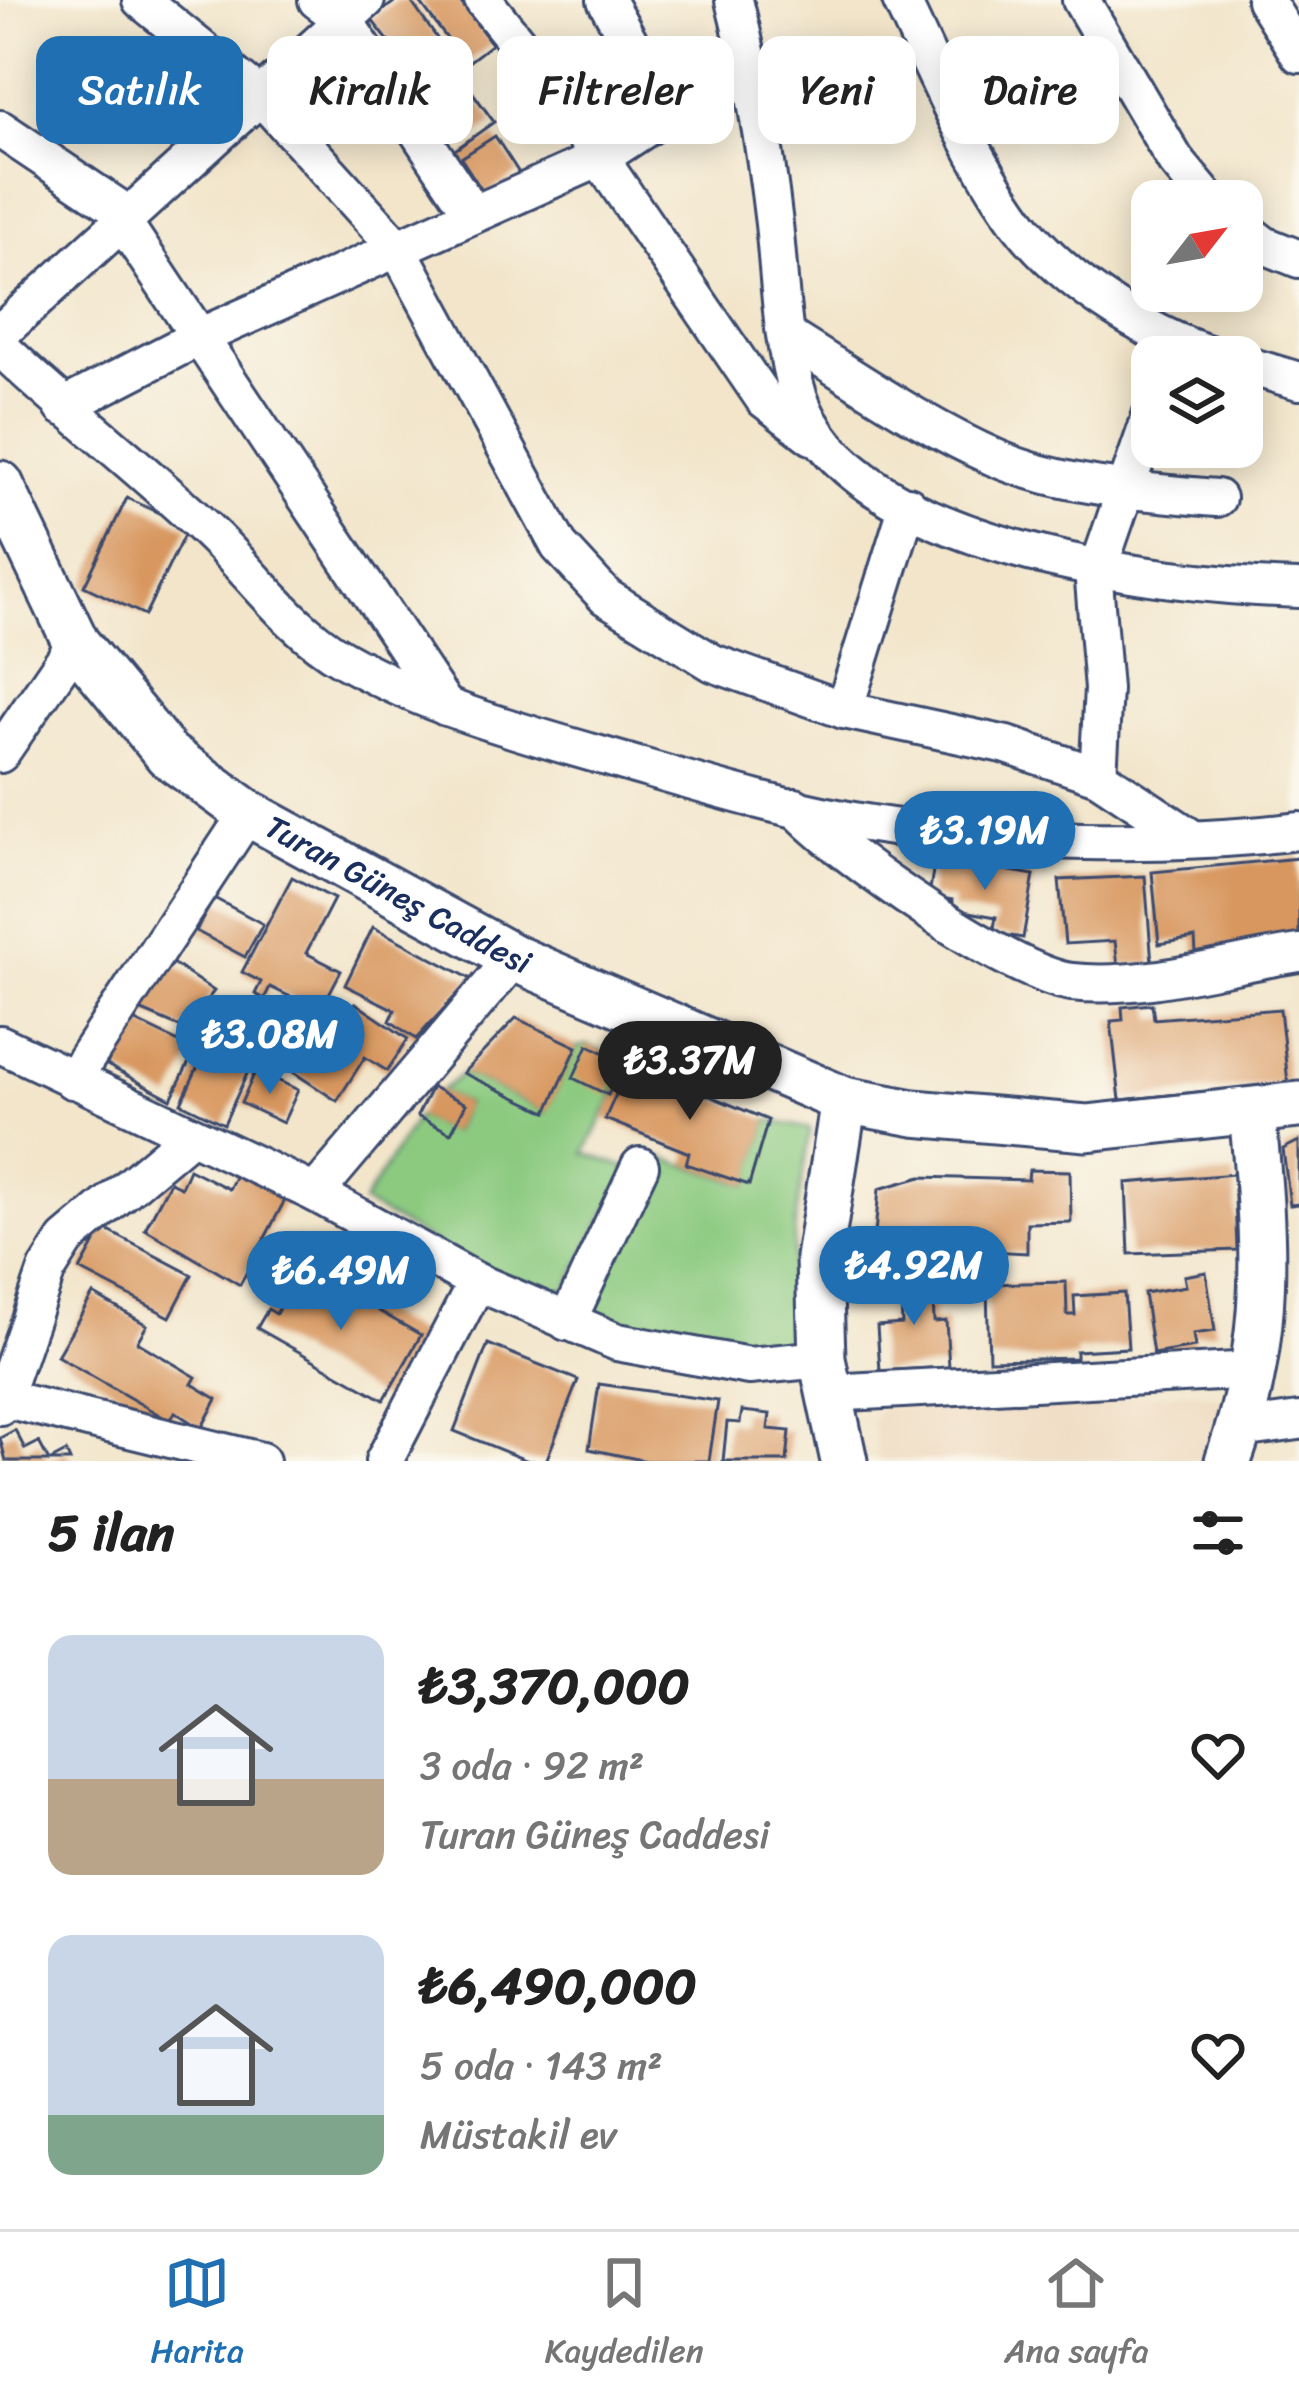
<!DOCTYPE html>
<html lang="tr">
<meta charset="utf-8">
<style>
:root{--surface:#fff;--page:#f6f6f6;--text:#222;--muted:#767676;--line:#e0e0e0;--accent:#1f6fb2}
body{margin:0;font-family:Sriracha,sans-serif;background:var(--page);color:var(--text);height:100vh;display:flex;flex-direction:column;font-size:45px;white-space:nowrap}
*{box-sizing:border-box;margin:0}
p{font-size:39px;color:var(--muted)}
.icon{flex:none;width:66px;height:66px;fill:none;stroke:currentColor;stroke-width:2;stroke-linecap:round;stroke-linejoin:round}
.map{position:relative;height:1461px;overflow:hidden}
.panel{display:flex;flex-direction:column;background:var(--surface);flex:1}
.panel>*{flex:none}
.hud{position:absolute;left:36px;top:36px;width:1227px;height:108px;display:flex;gap:24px}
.needle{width:78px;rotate:59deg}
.fabs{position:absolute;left:1131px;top:180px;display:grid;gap:24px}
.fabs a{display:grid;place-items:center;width:132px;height:132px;border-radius:24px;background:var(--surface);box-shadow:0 6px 30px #0003;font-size:60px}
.price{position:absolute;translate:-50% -102px;padding:0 27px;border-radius:42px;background:var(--accent);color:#fff;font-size:39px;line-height:78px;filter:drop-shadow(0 3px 6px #0008)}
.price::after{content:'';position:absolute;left:50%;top:72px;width:36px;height:27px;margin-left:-18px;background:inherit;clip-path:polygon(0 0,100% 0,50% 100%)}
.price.current{background:#222;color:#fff}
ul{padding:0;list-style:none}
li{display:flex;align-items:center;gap:36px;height:300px;padding:0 48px}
li span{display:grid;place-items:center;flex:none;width:336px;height:240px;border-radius:24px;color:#555}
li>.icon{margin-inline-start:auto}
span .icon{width:144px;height:144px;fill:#fffc;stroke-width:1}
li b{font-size:51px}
h2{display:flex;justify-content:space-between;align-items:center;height:144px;padding:0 48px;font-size:51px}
.chip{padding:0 42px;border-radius:24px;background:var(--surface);box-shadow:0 6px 30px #0003;font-size:42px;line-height:108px}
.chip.current{background:var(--accent);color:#fff}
.dock{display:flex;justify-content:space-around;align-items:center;height:168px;border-top:3px solid var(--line);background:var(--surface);font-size:33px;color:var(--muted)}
.dock a{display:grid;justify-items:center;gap:6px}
.dock .current{color:var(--accent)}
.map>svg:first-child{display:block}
.built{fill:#edd7bb}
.green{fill:#8cca80;stroke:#547c6f;stroke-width:3}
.building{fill:#d8975f}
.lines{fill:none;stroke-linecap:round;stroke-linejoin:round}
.minor-casing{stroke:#3b4a6e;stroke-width:42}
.major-casing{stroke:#3b4a6e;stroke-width:51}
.minor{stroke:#fff;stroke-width:36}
.major{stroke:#fff;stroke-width:45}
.labels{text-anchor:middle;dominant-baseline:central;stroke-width:9;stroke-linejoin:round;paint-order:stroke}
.street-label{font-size:33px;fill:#1b2f5e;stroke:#fbf7ec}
</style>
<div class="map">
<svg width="1299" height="1461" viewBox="0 0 1299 1461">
<rect width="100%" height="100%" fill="#fbf7ec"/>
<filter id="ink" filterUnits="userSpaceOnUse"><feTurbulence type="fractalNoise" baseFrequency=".00833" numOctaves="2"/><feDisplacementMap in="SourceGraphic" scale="24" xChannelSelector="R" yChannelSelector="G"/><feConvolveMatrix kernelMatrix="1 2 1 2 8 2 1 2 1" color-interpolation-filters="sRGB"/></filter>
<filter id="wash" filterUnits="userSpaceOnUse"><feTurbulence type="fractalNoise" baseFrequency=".004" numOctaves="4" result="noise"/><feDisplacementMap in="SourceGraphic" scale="48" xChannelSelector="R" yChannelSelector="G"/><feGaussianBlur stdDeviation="2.7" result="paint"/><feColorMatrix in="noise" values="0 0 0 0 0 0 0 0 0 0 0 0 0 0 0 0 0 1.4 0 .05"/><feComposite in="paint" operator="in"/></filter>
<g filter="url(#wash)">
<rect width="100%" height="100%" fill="#f2e5ca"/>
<path class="built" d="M1197 1392 1221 1398 1228 1407 1207 1461H879L872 1422 880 1408Z"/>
<g class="green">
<path d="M588 1045 630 1063 585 1153 629 1168 559 1303 483 1270 363 1203 417 1116 452 1133 466 1104 440 1091 463 1073 546 1112 577 1047Z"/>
<path d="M768 1120 810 1129 795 1224 787 1347C718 1346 660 1341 596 1313L616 1253 661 1157 748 1185Z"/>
</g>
<g id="blocks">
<g class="building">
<path d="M397 0H410L460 71 430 93 371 19Z"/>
<path d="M418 0H459L492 44 466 64Z"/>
<path d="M465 82 494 122 448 155 419 115Z"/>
<path d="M495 136 519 173 485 195 461 158Z"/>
<path d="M127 498 188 527 145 615 84 586Z"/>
<path d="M935 858 1034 875 1023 938 993 933 996 917 952 909 953 900 929 896Z"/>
<path d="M1299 858V935L1196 953 1195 938 1159 944 1152 872Z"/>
<path d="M1145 876 1152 963 1118 966 1115 941 1065 944 1059 880Z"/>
<path d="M292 877 334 899 306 953 341 971 320 1011 270 987 264 999 255 994 261 982 242 972Z"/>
<path d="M214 898 263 924 245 957 196 931Z"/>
<path d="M373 927 471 979 416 1039 390 1021 395 1010 345 985Z"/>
<path d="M169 961 214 991 184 1029 135 1008Z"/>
<path d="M355 1003 408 1039 387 1071 365 1057 337 1101 293 1072 321 1027 333 1036Z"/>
<path d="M1152 1004 1154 1019 1280 1009 1288 1083 1120 1100 1111 1021 1123 1020 1122 1007Z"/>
<path d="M516 1018 577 1047 547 1112 463 1073Z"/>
<path d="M131 1019 195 1050 171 1099 107 1065 119 1031 124 1034Z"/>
<path d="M220 1019 263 1039 224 1124 181 1103Z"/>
<path d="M588 1045 624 1062 608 1095 573 1078Z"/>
<path d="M630 1063 768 1120 749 1185 686 1164 689 1153 605 1119Z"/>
<path d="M256 1070 298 1090 283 1123 241 1103Z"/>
<path d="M432 1087 466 1104 451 1133 417 1116Z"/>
<path d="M1299 1141V1204L1290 1205 1283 1149Z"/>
<path d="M189 1169 229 1189 238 1172 286 1198 240 1285 145 1229 170 1182 181 1187Z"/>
<path d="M1029 1170 1070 1171 1071 1222 1027 1223V1253L874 1245 879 1189 921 1177 1028 1180Z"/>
<path d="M1234 1174 1237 1250 1129 1254 1126 1183Z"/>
<path d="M103 1228 192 1275 170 1317 80 1270Z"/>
<path d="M986 1262 987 1284 1066 1282 1067 1315H1075L1074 1296 1124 1293 1128 1348 1076 1351V1358L989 1360 987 1290 948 1294 946 1266Z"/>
<path d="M301 1267 421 1335 384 1400 257 1328 268 1309 276 1314Z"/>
<path d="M932 1268 934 1322 946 1321 949 1367 880 1371 877 1326 902 1324 900 1269Z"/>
<path d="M1206 1272 1215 1331 1193 1334 1195 1347 1153 1354 1144 1293 1186 1286 1184 1276Z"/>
<path d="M93 1294 147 1325 137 1342 196 1377 192 1384 217 1399 201 1429 175 1412 170 1421 57 1356Z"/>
<path d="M488 1344 578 1380 546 1461H528L454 1431Z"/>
<path d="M599 1384 718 1401 709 1461H647L589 1449Z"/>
<path d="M742 1411 770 1414 768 1429 790 1431 787 1461H723L727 1422 740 1423Z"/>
<path d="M15 1430 25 1449 39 1442 49 1461 66 1452 70 1461H6L0 1438Z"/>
</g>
</g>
</g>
<g filter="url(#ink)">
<use href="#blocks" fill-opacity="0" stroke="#3b4a6e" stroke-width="3"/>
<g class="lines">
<g class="minor-casing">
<g id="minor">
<path d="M141 0 262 98 397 247 559 546 606 597 713 663 844 710 1007 745 1098 776 1193 839"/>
<path d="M317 0 344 20 473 214"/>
<path d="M483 0 541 72 764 399 812 436"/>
<path d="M606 0 668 112"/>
<path d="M734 0C753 75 765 147 774 224 780 279 781 342 798 395 847 549 1161 585 1299 589"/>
<path d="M901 0C935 71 966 147 1011 212 1055 277 1145 335 1218 357"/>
<path d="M1081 0 1175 160 1209 201"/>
<path d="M1265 0 1299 54"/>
<path d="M0 129 127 214"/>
<path d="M122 221 446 707"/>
<path d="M1242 228 1264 245 1299 259"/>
<path d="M0 333 366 0"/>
<path d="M788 337C856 379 924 427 998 459 1064 487 1146 492 1217 498"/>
<path d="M0 347C68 412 143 469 211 534 254 575 290 629 343 659 426 706 516 731 607 757 694 782 782 810 872 824 997 844 1173 847 1299 831"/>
<path d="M1242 364 1299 381"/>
<path d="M63 407 197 338 600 158 749 61"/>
<path d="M844 710 908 505"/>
<path d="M0 754 76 643"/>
<path d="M1098 776 1103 689 1094 581 1152 413"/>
<path d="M795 807C837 854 1013 976 1072 982 1145 990 1226 964 1299 953"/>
<path d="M0 1044 315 1193 477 1282 617 1342 749 1366 822 1359"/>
<path d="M72 1080 248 813"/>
<path d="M315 1193 514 958"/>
<path d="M567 1322 640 1166"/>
<path d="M829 1393 1255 1370"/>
<path d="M6 1399 261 1461"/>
<path d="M0 1406 47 1270 66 1240 191 1135"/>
<path d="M1239 1429 1299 1421"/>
<path d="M384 1461 477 1282"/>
</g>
</g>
<g class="major-casing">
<g id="major">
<path id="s1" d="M0 484 76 643 168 755 248 813 514 958 844 1100 914 1113 1087 1128 1299 1105"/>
<path d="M844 1100 819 1258 822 1359 844 1461"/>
<path d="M1228 1461C1272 1338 1265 1240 1252 1113"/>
</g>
</g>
<use href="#minor" class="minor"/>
<use href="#major" class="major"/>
</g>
</g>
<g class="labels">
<g class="street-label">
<text stroke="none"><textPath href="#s1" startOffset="591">Turan Güneş Caddesi</textPath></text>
</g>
</g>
</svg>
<div class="fabs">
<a><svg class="needle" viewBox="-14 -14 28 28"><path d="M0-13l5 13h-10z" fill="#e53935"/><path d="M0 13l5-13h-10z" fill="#767676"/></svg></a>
<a><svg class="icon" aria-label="layers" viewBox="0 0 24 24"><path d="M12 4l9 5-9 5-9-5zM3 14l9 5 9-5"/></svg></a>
</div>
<b class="price" style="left:985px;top:893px">₺3.19M</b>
<b class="price" style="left:270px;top:1097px">₺3.08M</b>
<b class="price current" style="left:690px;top:1123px">₺3.37M</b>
<b class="price" style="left:914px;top:1328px">₺4.92M</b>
<b class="price" style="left:341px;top:1333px">₺6.49M</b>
<div class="hud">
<a class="chip current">Satılık</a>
<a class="chip">Kiralık</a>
<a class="chip">Filtreler</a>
<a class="chip">Yeni</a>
<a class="chip">Daire</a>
</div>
</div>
<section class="panel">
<h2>5 ilan<svg class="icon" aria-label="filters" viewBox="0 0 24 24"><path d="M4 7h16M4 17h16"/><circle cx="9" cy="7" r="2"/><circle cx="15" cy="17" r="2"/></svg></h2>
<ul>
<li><span style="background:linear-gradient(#c9d6e8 60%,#b9a48a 0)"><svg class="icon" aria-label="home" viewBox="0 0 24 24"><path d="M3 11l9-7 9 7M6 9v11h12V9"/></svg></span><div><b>₺3,370,000</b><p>3 oda · 92 m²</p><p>Turan Güneş Caddesi</p></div><svg class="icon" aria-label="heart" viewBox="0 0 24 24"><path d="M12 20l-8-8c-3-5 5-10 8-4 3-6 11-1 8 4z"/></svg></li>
<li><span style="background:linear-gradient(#c9d6e8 75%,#7fa58c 0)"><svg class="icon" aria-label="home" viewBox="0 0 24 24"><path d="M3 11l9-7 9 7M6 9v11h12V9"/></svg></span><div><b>₺6,490,000</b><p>5 oda · 143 m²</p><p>Müstakil ev</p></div><svg class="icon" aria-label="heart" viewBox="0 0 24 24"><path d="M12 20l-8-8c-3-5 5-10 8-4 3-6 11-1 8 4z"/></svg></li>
</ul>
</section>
<nav class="dock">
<a class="current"><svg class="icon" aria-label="map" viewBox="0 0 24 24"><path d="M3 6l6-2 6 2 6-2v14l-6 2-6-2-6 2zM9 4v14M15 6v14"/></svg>Harita</a>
<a><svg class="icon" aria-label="saved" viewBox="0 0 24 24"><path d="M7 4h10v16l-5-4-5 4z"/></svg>Kaydedilen</a>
<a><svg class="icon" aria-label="home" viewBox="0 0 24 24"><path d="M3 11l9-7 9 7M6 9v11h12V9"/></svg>Ana sayfa</a>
</nav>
